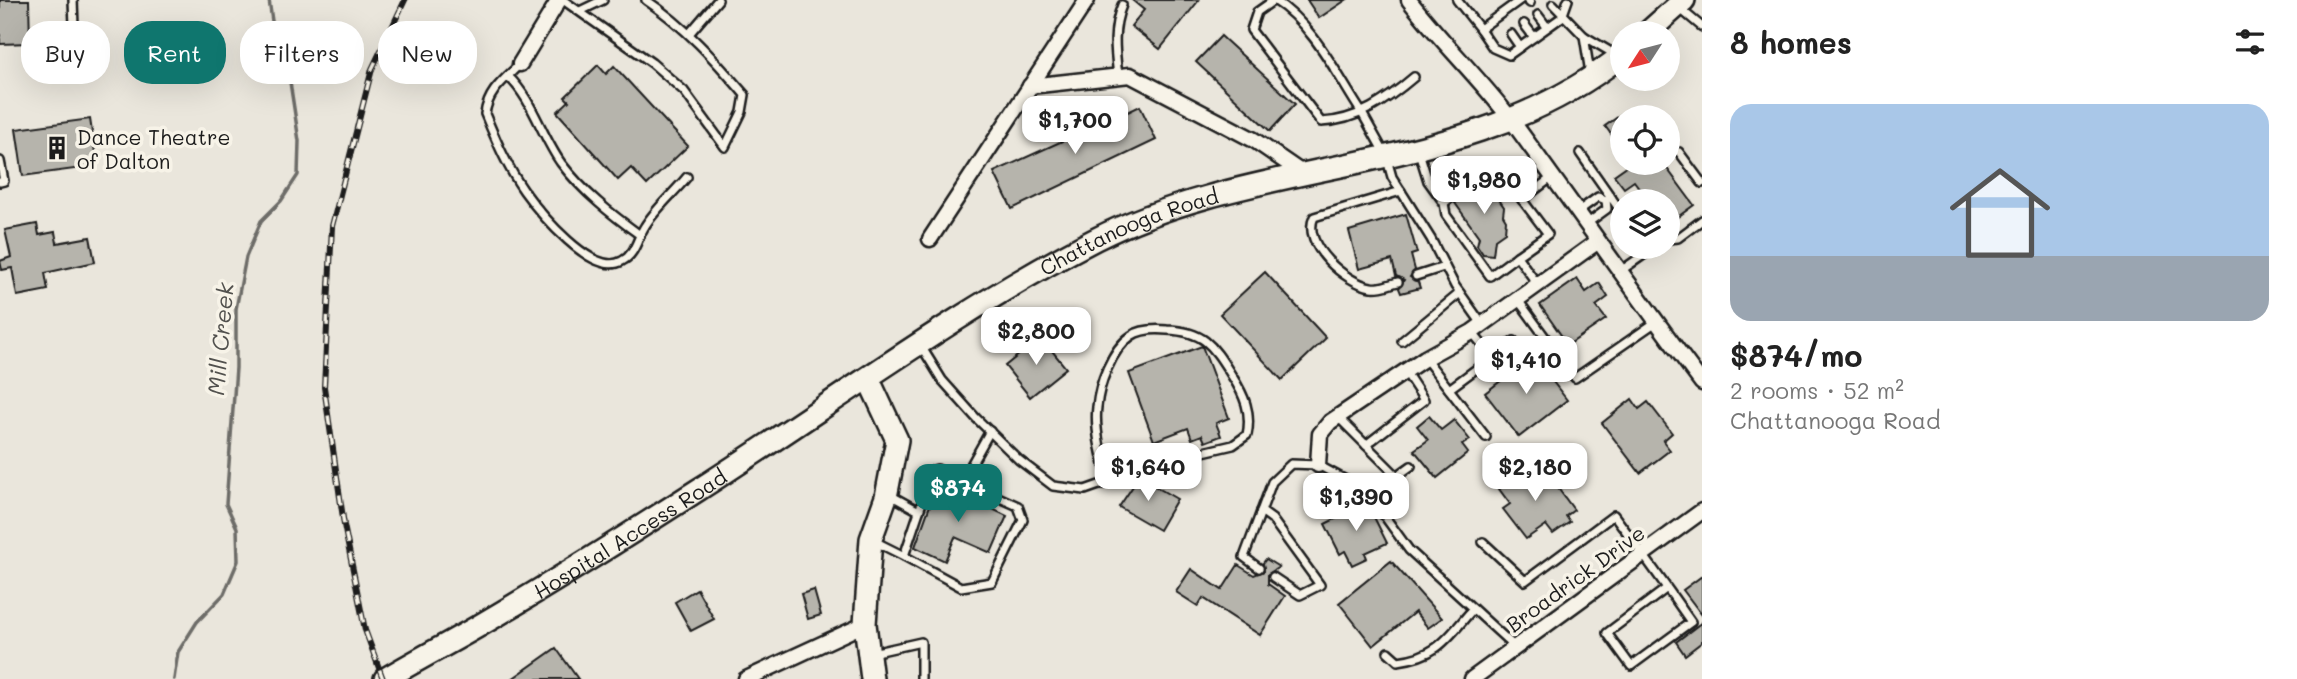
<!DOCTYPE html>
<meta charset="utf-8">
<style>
:root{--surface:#fff;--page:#f2f2f2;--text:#222;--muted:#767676;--accent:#0f766e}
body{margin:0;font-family:Mali,sans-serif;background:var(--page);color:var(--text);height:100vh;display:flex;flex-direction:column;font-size:26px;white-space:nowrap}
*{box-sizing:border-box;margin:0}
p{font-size:23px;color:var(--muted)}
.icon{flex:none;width:38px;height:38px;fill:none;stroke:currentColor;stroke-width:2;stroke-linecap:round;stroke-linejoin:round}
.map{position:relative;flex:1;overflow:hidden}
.details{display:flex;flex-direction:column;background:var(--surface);width:595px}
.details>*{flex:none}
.banner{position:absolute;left:21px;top:21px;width:665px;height:63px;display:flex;gap:14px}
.needle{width:46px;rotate:234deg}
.tools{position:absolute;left:1610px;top:21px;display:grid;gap:14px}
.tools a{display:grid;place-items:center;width:70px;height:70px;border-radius:50%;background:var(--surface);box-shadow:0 7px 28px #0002;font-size:35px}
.price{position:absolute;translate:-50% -60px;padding:0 16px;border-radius:14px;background:#fff;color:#222;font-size:23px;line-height:46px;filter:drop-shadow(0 2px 4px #0008)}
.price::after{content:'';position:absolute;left:50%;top:42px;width:21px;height:16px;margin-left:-10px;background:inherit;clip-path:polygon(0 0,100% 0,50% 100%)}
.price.current{background:var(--accent);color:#fff}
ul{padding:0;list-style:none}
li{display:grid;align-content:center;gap:14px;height:371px;padding:0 28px}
li span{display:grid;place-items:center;height:217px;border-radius:21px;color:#555}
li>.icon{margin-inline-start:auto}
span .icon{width:126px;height:126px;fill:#fffc;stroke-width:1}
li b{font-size:30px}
h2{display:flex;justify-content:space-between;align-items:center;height:84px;padding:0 28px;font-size:30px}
.tag{padding:0 24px;border-radius:28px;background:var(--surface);box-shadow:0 7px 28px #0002;font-size:24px;line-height:63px}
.tag.current{background:var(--accent);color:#fff}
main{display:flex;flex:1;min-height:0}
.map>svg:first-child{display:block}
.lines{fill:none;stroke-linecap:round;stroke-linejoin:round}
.stream{stroke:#6d6c68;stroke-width:3.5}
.building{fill:#b6b4ac;stroke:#1c1c1c;stroke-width:2}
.lane-casing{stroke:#1c1c1c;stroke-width:12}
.street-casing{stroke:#1c1c1c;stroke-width:19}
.secondary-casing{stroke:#1c1c1c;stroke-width:26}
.lane{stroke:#f7f3e8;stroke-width:7}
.street{stroke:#f7f3e8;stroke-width:14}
.secondary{stroke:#f7f3e8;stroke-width:21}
.rail-casing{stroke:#1c1c1c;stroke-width:6}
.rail{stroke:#f7f3e8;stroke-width:3.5;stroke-dasharray:10;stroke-linecap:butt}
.labels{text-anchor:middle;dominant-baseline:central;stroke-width:7;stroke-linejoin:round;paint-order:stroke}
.poi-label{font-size:21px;fill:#1c1c1c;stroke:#f7f3e8;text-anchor:start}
.street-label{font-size:21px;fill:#1c1c1c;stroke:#f7f3e8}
.water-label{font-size:23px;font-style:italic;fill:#52514e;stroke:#f7f3e8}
</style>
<main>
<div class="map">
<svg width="1702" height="679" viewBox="0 0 1702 679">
<rect width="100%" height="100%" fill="#eae6dc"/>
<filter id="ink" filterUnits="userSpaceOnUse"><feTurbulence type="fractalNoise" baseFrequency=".0143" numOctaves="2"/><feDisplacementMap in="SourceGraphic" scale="14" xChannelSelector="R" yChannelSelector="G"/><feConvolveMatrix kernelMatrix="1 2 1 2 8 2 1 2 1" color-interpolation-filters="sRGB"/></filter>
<g filter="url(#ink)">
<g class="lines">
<path class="stream" d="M174 679 178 652 197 622 224 594 238 561 237 528 226 504 236 368V309L246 257 261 221 281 201 298 175 299 141 290 82 274 35 269 0"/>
</g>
<g class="building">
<path d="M0 0H29L30 43 0 44Z"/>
<path d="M1132 0H1199L1160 49 1131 26 1144 10Z"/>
<path d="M1307 0H1346L1319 18Z"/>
<path d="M1221 36 1295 104 1270 131 1196 62Z"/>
<path d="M598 65 606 74 614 66 688 146 647 185 631 168 618 180 557 112 569 101 565 97Z"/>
<path d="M1124 104 1128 112 1140 106 1156 140 1012 209 994 172 1113 118 1110 111Z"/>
<path d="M1622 114V149L1605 126Z"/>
<path d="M90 119 97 166 23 176 16 129Z"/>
<path d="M1631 163H1663L1694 205 1668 224V201H1649L1634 181 1624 188 1614 175Z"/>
<path d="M1482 183 1488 184 1504 207 1503 215 1506 220 1505 232 1495 239 1493 255 1483 254 1477 245 1479 237 1455 203Z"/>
<path d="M1406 214 1417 253 1411 255 1415 270 1410 277 1418 282 1420 288 1401 293 1399 288 1404 280 1396 276 1392 260 1359 269 1349 231Z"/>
<path d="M37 224 39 235 55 232 57 243 90 237 95 262 45 273 48 290 17 296 12 268 2 270 0 261 11 257 5 230Z"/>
<path d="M1265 272 1326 338 1282 380 1220 314Z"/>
<path d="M1577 279 1586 292 1599 283 1608 297 1596 306 1606 319 1568 345 1540 305Z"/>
<path d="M1041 337 1066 368 1030 397 1005 366Z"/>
<path d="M1202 346 1229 418 1216 423 1221 436 1205 442 1202 435 1192 439 1188 428 1154 441 1129 373Z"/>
<path d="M1533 356 1567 400 1519 437 1485 393Z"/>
<path d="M1632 399 1639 409 1648 402 1672 433 1663 441 1670 450 1640 473 1602 423Z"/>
<path d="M1429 416 1441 430 1454 420 1470 440 1462 445 1468 453 1437 478 1414 450 1428 440 1417 426Z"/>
<path d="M1531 465 1542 480 1549 476 1574 510 1566 516 1570 522 1553 534 1546 525 1526 539 1503 509 1510 504 1499 489Z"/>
<path d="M1139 477 1177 499 1159 530 1119 507Z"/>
<path d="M938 483 1007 516 991 553 955 537 945 561 915 547Z"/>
<path d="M1355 502 1360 511 1369 507 1387 543 1365 553 1367 558 1352 565 1345 551 1340 554 1325 524 1345 514 1342 508Z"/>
<path d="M1266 559 1279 567 1268 574V584L1285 596 1260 635 1203 598 1198 606 1176 592 1191 569 1222 590 1238 565 1254 575 1264 571 1263 563Z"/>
<path d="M1391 561 1442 618 1428 628 1415 612 1373 646 1339 603Z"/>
<path d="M1702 576V615L1683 590Z"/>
<path d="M697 589 714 619 691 631 675 602Z"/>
<path d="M814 590 821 615 808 619 801 594Z"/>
<path d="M1702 622V642L1685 655 1676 642Z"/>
<path d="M556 648 578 679H512Z"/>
</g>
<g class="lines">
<g class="lane-casing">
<g id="lane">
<path d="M73 0 74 26"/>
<path d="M563 0 652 63 684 91 725 147 742 112 745 95C715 60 685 26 646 0"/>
<path d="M1457 0 1480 29 1520 0"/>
<path d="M1527 0 1530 3"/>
<path d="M1553 4 1584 36"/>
<path d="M1678 7 1702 27"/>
<path d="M580 11 603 0"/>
<path d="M1538 15 1547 27"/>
<path d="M1524 24 1534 37"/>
<path d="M1480 29 1493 48 1509 55 1562 17 1568 0"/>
<path d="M689 34 718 0"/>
<path d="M1511 34 1520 47"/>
<path d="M520 64C504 80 488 91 485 114 496 140 507 167 524 191 539 212 593 278 622 261 636 254 637 238 645 226 656 208 674 193 687 177"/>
<path d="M1590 73 1584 36 1616 55"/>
<path d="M508 76C533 100 541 135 561 163 583 192 611 214 640 235"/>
<path d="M1118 76C1115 51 1112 29 1122 5"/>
<path d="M1414 77C1387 100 1357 121 1321 122L1251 30 1257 12 1274 0C1313 24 1337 75 1362 113L1386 156 1392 177 1431 239 1455 286 1482 324"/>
<path d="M1418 149 1428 181 1444 203 1487 172 1495 170 1502 173 1548 234 1517 256 1538 285"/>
<path d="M1679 152 1702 183"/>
<path d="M1580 153 1622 213"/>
<path d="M0 161 4 181 0 182"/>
<path d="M1522 200 1551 178"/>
<path d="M1444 203 1446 215 1490 276 1517 256"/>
<path d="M1577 212 1598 197 1606 200"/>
<path d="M1585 225 1607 209 1606 200 1611 197"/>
<path d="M1668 239 1678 238 1702 220"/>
<path d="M1619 272 1655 247"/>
<path d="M1416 276 1444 267"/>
<path d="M1398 282C1389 284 1380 289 1371 287 1346 283 1301 244 1314 217L1401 191"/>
<path d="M1518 300 1575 378 1656 322"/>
<path d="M1472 332 1492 357"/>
<path d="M1402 341 1460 293"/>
<path d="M921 346 942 380 976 418 1019 460 1053 486 1085 490 1173 459 1233 445 1247 435C1252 412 1244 395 1232 376 1213 346 1205 331 1167 330 1155 329 1141 329 1131 336 1111 350 1099 385 1097 407 1094 430 1102 459 1109 481"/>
<path d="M1425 358 1486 437"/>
<path d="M1449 389 1514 341"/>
<path d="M1338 417 1397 476 1411 466"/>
<path d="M1366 445 1424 400 1405 371"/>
<path d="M962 481 1018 506 1023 520 992 582 961 587 904 556 933 470 937 469 962 481 990 431"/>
<path d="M890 495 919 511"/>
<path d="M1261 511 1272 519 1320 585 1300 595 1273 577"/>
<path d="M874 541 904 556"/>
<path d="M1483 542 1525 581 1614 515C1640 550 1666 586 1691 622L1631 666 1607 633 1667 588"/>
<path d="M1259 568 1244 557 1272 482 1291 464 1318 465 1355 485 1375 503 1409 550 1515 647"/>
<path d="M1388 652 1398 661C1439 656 1448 637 1473 609"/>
<path d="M872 653 921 642V679"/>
</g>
</g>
<g class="street-casing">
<g id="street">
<path d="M1409 0C1441 42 1480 78 1512 121 1576 208 1637 297 1702 383"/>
<path d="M520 64 559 0"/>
<path d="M1030 86 1130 75 1254 140 1305 175"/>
<path d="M930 239 1087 0"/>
<path d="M1318 465 1320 434 1330 422 1425 358 1472 332 1597 242"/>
<path d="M746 679 865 624"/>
<path d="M1472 679 1702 511"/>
</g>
</g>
<g class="secondary-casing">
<g id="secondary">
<path d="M1647 33 1684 0"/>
<path d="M868 378 897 440 886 497 871 539 865 624 872 679"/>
<path id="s1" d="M385 679C415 661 446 645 477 627 551 584 625 537 698 490 828 407 958 310 1096 239 1263 154 1471 177 1622 55"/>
</g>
</g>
<use href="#lane" class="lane"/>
<use href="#street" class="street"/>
<use href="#secondary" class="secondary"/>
<g class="rail-casing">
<path id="rail" d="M383 679 365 630 344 525 324 387 332 226 372 69 405 0"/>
</g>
<use href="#rail" class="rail"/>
</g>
</g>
<defs>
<g id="building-bare" transform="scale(1.89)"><path d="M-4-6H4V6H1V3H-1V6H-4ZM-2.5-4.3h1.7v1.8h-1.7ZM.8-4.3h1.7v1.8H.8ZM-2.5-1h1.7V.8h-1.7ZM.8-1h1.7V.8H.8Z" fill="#1c1c1c" stroke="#f7f3e8" stroke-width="2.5" paint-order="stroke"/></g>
</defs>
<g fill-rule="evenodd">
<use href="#building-bare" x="57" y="148"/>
</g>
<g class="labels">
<g class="poi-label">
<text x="77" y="136">Dance Theatre<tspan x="77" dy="24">of Dalton</tspan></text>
</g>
<g class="street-label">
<text stroke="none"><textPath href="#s1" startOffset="870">Chattanooga Road</textPath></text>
<text stroke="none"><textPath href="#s1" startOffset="285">Hospital Access Road</textPath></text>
<text transform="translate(1575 578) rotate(-36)">Broadrick Drive</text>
</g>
<g class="water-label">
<text transform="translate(220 339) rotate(-85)">Mill Creek</text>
</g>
</g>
</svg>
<div class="tools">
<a><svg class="needle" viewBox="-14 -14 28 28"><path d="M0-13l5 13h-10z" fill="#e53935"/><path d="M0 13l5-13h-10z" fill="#767676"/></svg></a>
<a><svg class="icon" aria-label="locate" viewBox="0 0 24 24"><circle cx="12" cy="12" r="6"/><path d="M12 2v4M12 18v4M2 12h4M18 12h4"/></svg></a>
<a><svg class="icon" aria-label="layers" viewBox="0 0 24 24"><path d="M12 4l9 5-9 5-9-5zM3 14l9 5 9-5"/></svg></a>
</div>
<b class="price" style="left:1075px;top:156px">$1,700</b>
<b class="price" style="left:1484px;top:216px">$1,980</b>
<b class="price" style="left:1036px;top:367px">$2,800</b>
<b class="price" style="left:1526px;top:396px">$1,410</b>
<b class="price" style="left:1148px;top:503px">$1,640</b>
<b class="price" style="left:1535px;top:503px">$2,180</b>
<b class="price current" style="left:958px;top:524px">$874</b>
<b class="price" style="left:1356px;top:533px">$1,390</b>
<div class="banner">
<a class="tag">Buy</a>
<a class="tag current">Rent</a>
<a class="tag">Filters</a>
<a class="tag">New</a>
</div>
</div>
<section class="details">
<h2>8 homes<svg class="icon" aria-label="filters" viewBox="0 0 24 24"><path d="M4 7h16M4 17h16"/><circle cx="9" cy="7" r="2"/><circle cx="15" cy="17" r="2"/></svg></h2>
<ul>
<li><span style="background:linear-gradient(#a9c7e8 70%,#9aa5b1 0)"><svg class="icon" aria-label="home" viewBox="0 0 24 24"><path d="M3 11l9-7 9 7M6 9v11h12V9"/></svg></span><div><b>$874/mo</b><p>2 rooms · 52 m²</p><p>Chattanooga Road</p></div></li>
</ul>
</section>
</main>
